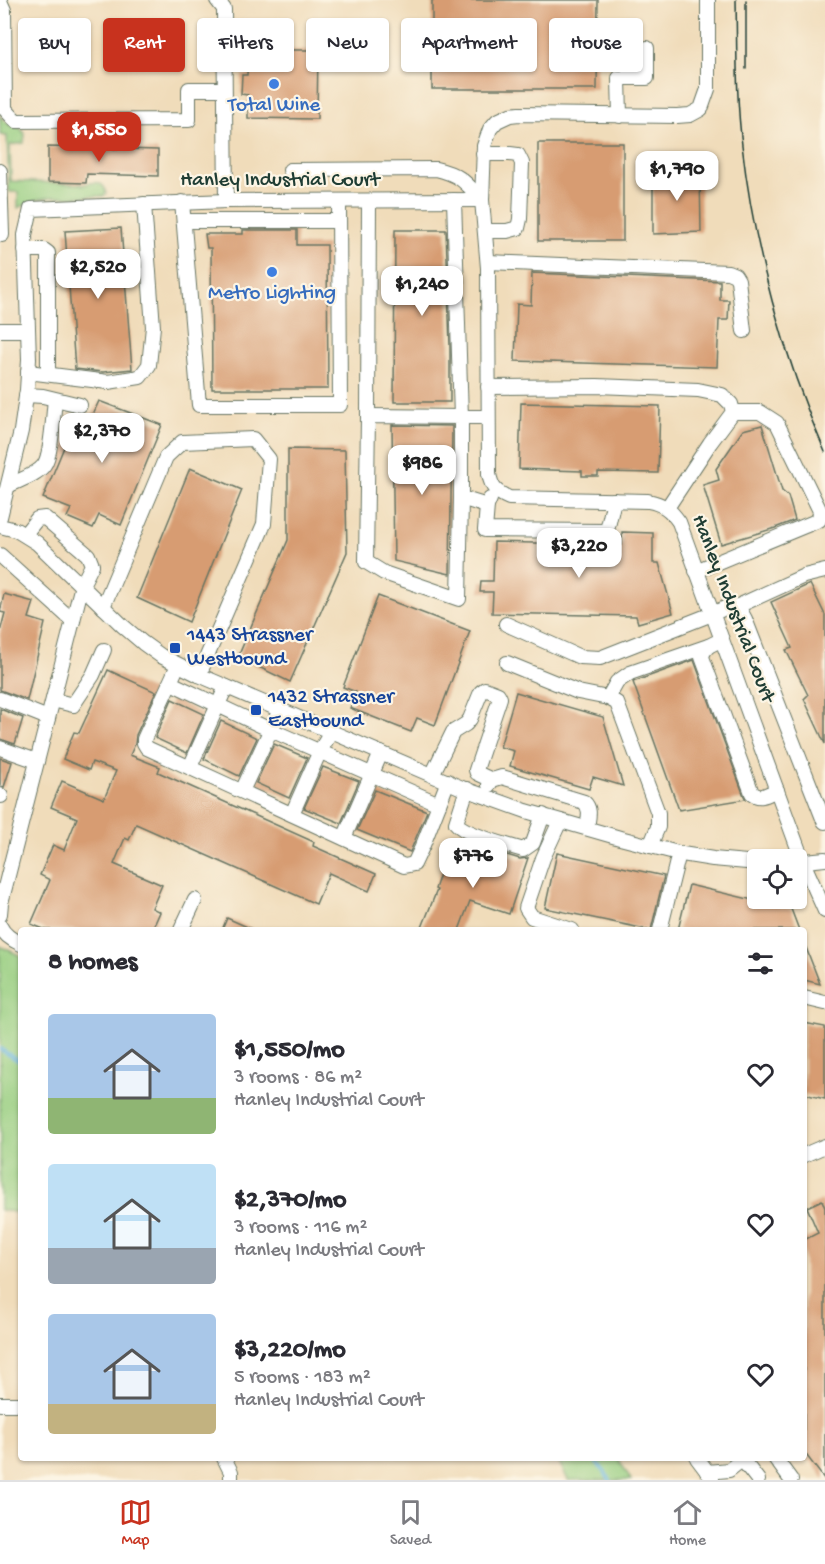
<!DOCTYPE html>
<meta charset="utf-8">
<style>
:root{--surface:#fff;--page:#f7f7f7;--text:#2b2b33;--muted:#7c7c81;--line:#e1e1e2;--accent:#c8321e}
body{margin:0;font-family:"Gochi Hand",sans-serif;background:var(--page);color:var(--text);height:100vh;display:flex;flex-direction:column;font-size:22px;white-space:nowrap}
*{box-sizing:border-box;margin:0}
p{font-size:20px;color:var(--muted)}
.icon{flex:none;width:33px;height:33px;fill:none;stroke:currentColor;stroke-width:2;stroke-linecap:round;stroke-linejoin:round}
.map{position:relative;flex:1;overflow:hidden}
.side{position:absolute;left:18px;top:927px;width:789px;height:534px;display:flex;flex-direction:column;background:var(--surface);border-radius:6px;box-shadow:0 2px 4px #0004}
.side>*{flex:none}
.hud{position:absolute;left:18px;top:18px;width:789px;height:54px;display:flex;gap:12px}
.buttons{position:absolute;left:747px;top:849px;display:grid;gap:12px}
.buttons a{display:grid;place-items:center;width:60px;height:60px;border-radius:6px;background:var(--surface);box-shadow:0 2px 4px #0004;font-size:30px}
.price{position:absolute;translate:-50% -51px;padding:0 14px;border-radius:12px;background:#fff;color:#222;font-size:20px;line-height:39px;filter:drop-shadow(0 2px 3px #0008)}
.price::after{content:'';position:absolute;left:50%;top:36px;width:18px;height:14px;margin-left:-9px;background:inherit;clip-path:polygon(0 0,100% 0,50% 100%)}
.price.on{background:var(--accent);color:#fff}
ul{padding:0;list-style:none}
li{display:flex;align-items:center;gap:18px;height:150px;padding:0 30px}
li span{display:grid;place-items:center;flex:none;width:168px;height:120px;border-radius:6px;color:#555}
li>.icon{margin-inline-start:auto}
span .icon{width:72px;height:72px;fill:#fffc;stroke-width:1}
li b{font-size:26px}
h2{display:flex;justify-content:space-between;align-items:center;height:72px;padding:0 30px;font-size:26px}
.pill{padding:0 21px;border-radius:6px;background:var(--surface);box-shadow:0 2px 4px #0004;font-size:21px;line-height:54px}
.pill.on{background:var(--accent);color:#fff}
.tabs{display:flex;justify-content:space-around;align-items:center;height:84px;border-top:2px solid var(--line);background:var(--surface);font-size:16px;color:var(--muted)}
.tabs a{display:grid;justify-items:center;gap:3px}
.tabs .on{color:var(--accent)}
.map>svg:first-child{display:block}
.green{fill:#95cd7f;stroke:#5a855a;stroke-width:1.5}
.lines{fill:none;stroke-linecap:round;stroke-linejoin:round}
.stream{stroke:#61b2dc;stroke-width:4}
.building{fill:#d79c72}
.minor-casing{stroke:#687563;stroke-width:16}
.minor{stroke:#fff;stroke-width:14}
.tram{stroke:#1f3d34;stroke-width:1.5}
.shop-dot{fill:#3f7fe0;stroke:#fcf5e5;stroke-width:2}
.transit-dot{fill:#1a4fb4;stroke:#fcf5e5;stroke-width:2}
.labels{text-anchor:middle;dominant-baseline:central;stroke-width:4.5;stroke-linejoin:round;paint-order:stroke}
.shop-label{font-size:21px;fill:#366cbe;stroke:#fcf5e5}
.street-label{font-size:21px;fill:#1f3d34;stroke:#fcf5e5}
.transit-label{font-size:21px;fill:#164399;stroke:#fcf5e5;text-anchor:start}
</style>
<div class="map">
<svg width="825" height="1480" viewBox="0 0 825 1480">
<rect width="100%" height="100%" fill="#fcf5e5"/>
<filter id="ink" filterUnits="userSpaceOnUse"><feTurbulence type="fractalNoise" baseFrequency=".0167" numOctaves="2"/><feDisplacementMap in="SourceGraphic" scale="12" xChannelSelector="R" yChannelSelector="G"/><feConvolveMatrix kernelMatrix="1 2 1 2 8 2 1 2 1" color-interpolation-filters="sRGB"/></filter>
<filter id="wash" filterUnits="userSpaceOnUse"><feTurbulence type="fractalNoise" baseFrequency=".008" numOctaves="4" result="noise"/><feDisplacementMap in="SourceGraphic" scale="24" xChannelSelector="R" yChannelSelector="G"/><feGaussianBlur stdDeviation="1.35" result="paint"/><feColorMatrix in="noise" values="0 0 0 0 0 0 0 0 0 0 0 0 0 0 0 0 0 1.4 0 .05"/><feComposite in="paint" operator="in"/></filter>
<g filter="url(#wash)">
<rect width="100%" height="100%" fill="#f0dcba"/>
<g class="green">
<path d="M0 115C5 123 10 126 20 128L25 134 24 143 10 145 11 181 81 184 83 185C93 181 105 180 106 194L104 196 52 197 40 199 18 208V192H10L9 190 7 136 0 135Z"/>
<path d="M0 946 21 956V1213L0 1210Z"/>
<path d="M557 1458H618L631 1480H568Z"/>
</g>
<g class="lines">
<g class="stream">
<path d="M0 1049 21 1062"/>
<path d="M594 1458 610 1480"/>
</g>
</g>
<g id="blocks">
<g class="building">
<path d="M432 0H598L597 89H432Z"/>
<path d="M248 50H318L317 119 248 118V95L241 94 242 75H247Z"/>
<rect x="538" y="143" width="85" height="98"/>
<path d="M48 147 158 150V176L87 174 86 183 48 182Z"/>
<path d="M653 170 700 171 701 232 653 234Z"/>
<path d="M121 228 132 369 103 372 75 369 65 231Z"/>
<path d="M243 230H297V245H327L328 389H212L211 248H207L205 234H243Z"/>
<path d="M395 230H446L450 346V402H394Z"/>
<path d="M532 273 720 281V300H729L728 320H719L717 367 515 361 517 304 531 305Z"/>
<path d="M99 401 162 425 121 525 99 515 93 528 67 517 71 509 43 498 76 418 93 414Z"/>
<path d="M521 403 660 406 658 473 598 472V476H582V471L519 469Z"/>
<path d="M392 425 452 426 450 574 394 561Z"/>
<path d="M762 425 782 491 788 496 795 520 775 528 721 544 703 485 719 480 716 469 743 430Z"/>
<path d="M288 449 345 450 347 552 290 682 238 657 288 540Z"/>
<path d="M190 468 242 490 189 622 137 598Z"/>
<path d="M622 532 653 533V563H659L673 613 638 623 636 616 492 613 493 592H480L481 581H493L494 542 622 545Z"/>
<path d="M810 584 825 615V744L804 699 808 695 786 650 792 648 771 602Z"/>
<path d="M4 594 34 602 29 618 45 623 27 700 0 690V632L5 613 0 612Z"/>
<path d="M378 596 470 631 435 725 417 718 411 732 350 708 356 692 343 687Z"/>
<path d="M694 660 744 796 746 799 679 810 633 682Z"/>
<path d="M108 670 156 692 136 735 135 744 130 755 160 767 158 772 314 842 313 846 376 874 369 891 329 873 316 904 136 824 129 840 125 838 114 864 162 885 152 908 160 912 152 930H46L31 924 50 880 40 875 53 845 64 850 77 818 51 807 62 781 104 799 116 771 92 762 89 770 63 759 74 732 79 733Z"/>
<path d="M516 692 603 717 623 786 593 777 589 789 510 766 514 751 500 747Z"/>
<path d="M172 699 204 714 187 753 155 738Z"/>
<path d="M0 709 23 718 15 744 0 739Z"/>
<path d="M221 721 257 738 239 776 204 759Z"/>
<path d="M274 744 307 758 289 798 256 783Z"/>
<path d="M0 758 12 762 4 787 0 786Z"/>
<path d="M323 767 359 781 341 823 304 808Z"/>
<path d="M375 790 427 811 410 852 357 830Z"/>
<path d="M497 852 520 859 528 858 509 914 470 901 459 930H421L437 890 435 889 444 862 454 865 458 853 493 865Z"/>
<path d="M557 853 664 876 651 930 545 908Z"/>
<path d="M689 885 791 909 799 930H678Z"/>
<path d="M227 918 254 930H222Z"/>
<path d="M804 945H805L820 984 804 980Z"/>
<path d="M804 1023 825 1027V1099L804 1094Z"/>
<path d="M822 1200 825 1208V1480L804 1452V1240L818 1233 807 1207Z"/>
</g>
</g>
</g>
<g filter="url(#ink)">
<use href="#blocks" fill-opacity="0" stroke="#687563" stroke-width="1.5"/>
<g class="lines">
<g class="minor-casing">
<g id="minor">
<path d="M217 0 224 9 226 201"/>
<path d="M708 0V89L701 109 690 115 677 116 519 114 510 115 497 121 490 129 484 146 482 200 488 268 489 474C492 489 496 492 509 498L648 501C663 504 670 509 679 522L803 862 825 911"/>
<path d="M0 1 4 10 5 109 16 121 189 120V89H224"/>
<path d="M620 116 619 78H647V48"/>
<path d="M483 154H510L518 155 522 163 520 219 518 228 507 231H485"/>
<path d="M290 170 436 169C461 175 465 182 482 200"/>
<path d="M0 171 2 235"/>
<path d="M454 200 461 417H488"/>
<path d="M182 202 199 405H340L339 201"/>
<path d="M184 221H339"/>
<path d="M25 250H44L48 253V374"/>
<path d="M488 262 728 272 735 275 738 280 744 331"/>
<path d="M0 330H28"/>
<path d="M28 372 108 382 140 377 149 365 153 327 144 204"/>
<path d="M488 387 597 386 698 390 722 395 731 404 733 412 710 443 667 508"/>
<path d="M26 395 43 396 80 405"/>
<path d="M368 416 369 201"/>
<path d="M8 486C19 480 37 475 44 465 52 454 53 414 55 400"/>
<path d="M461 498 459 599 384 573 366 562 368 416 461 417V498L487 506"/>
<path d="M490 499 487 506 485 530 607 531 614 500"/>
<path d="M0 517 21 431 27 390 29 359 25 235 31 209 226 201 482 200"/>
<path d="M0 526 16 530 37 543 123 626 143 643 161 656 199 675 462 788 526 811 620 838 682 854 713 859 758 863"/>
<path d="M0 555 73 621"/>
<path d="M696 571 819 520 820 511 777 423 760 412H733"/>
<path d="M738 606 804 576 825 571"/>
<path d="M103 607 166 457 182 442 253 439 269 459 264 524 199 675"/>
<path d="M506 624 580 657 600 658 712 614 725 608 738 606 745 619 824 821 825 822"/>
<path d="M722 640C712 644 704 646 702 657L752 793C760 800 768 794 777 790"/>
<path d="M507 663 578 692 608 698 617 703 658 813V827L650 846"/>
<path d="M178 665 144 739V743L147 748 404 866 414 864 423 845 448 781"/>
<path d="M171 683 264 727 439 804"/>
<path d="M608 698 617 682 630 673 708 646"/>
<path d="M0 699 48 718"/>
<path d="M53 700 73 705 93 675 104 650"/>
<path d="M0 748 37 761"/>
<path d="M190 767 226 687"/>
<path d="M432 775 453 732 466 724 470 719 481 692 485 689 498 694 500 698 476 770 477 773 492 780"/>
<path d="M489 785 492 780 502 777 584 802C592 809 588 819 587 828"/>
<path d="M467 789 456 823C465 835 508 845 523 850L533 843 543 815"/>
<path d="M242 791 280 710"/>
<path d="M0 795 1 796"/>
<path d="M292 814 320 751 331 732"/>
<path d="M560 821 543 858 526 908 532 917 572 930"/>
<path d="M344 838 381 753"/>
<path d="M796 862 825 859"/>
<path d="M0 914 1 903 82 585 92 565 88 555 45 518 37 519 25 534"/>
<path d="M0 926C4 935 12 940 21 944"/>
<path d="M181 930 195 900"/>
<path d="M660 930 679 853"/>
<path d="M804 998 825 1003"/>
<path d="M804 1155 825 1146"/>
<path d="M0 1404H21"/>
<path d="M224 1458 231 1472V1480"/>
<path d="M697 1458 712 1478"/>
<path d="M741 1458 758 1480"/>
<path d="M775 1458 791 1480"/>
<path d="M707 1472 729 1470 744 1458"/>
</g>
</g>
<use href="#minor" class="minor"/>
<g class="tram">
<path d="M736 0C737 48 736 97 742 145 754 249 783 356 825 452"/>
<path d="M746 69V0"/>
</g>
</g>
</g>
<g class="shop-dot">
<circle cx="274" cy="84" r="6"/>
<circle cx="272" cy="272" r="6"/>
</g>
<g class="transit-dot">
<rect x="169" y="642" width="12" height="12" rx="3"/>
<rect x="250" y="704" width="12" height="12" rx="3"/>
</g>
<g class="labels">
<g class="shop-label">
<text x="274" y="106">Total Wine</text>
<text x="272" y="294">Metro Lighting</text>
</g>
<g class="street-label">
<text x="280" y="181">Hanley Industrial Court</text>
<text transform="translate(732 609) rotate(69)">Hanley Industrial Court</text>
</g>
<g class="transit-label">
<text x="187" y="636">1443 Strassner<tspan x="187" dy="24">Westbound</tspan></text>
<text x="268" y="698">1432 Strassner<tspan x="268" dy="24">Eastbound</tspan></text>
</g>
</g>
</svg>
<div class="buttons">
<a><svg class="icon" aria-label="locate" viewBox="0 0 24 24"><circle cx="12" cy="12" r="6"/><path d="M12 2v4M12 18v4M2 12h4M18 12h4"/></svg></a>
</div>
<b class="price on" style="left:99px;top:163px">$1,550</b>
<b class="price" style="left:677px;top:202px">$1,790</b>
<b class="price" style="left:98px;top:300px">$2,520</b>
<b class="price" style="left:422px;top:317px">$1,240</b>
<b class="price" style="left:102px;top:464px">$2,370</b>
<b class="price" style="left:422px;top:496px">$986</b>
<b class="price" style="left:579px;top:579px">$3,220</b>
<b class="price" style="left:473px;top:889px">$776</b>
<div class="hud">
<a class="pill">Buy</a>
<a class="pill on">Rent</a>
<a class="pill">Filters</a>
<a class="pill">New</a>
<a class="pill">Apartment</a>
<a class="pill">House</a>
</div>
<section class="side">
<h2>8 homes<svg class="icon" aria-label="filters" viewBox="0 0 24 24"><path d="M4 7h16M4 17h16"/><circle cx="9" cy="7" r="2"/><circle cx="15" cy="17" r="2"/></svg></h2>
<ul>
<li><span style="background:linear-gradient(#a9c7e8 70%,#8fb573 0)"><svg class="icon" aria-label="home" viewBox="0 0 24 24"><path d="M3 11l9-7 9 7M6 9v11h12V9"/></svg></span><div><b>$1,550/mo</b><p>3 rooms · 86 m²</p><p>Hanley Industrial Court</p></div><svg class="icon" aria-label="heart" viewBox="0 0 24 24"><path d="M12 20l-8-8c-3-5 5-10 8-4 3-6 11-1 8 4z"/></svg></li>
<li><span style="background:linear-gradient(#bfe0f5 70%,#9aa5b1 0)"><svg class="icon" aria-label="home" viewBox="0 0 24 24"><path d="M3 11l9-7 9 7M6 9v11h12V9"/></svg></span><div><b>$2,370/mo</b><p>3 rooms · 116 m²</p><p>Hanley Industrial Court</p></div><svg class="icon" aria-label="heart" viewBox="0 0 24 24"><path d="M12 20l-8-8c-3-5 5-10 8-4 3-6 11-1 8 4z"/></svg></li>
<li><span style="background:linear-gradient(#a9c7e8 75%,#c2b280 0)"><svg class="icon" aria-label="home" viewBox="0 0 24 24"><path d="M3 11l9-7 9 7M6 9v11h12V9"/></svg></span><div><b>$3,220/mo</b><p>5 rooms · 183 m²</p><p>Hanley Industrial Court</p></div><svg class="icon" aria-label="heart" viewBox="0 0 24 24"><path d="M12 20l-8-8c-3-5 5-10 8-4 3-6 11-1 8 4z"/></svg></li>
</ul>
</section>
</div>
<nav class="tabs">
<a class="on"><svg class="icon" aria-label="map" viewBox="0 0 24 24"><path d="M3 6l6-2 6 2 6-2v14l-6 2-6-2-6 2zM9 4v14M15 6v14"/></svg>Map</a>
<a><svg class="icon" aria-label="saved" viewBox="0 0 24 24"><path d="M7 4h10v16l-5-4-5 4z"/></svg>Saved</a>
<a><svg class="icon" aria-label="home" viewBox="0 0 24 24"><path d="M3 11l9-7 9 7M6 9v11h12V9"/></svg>Home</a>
</nav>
